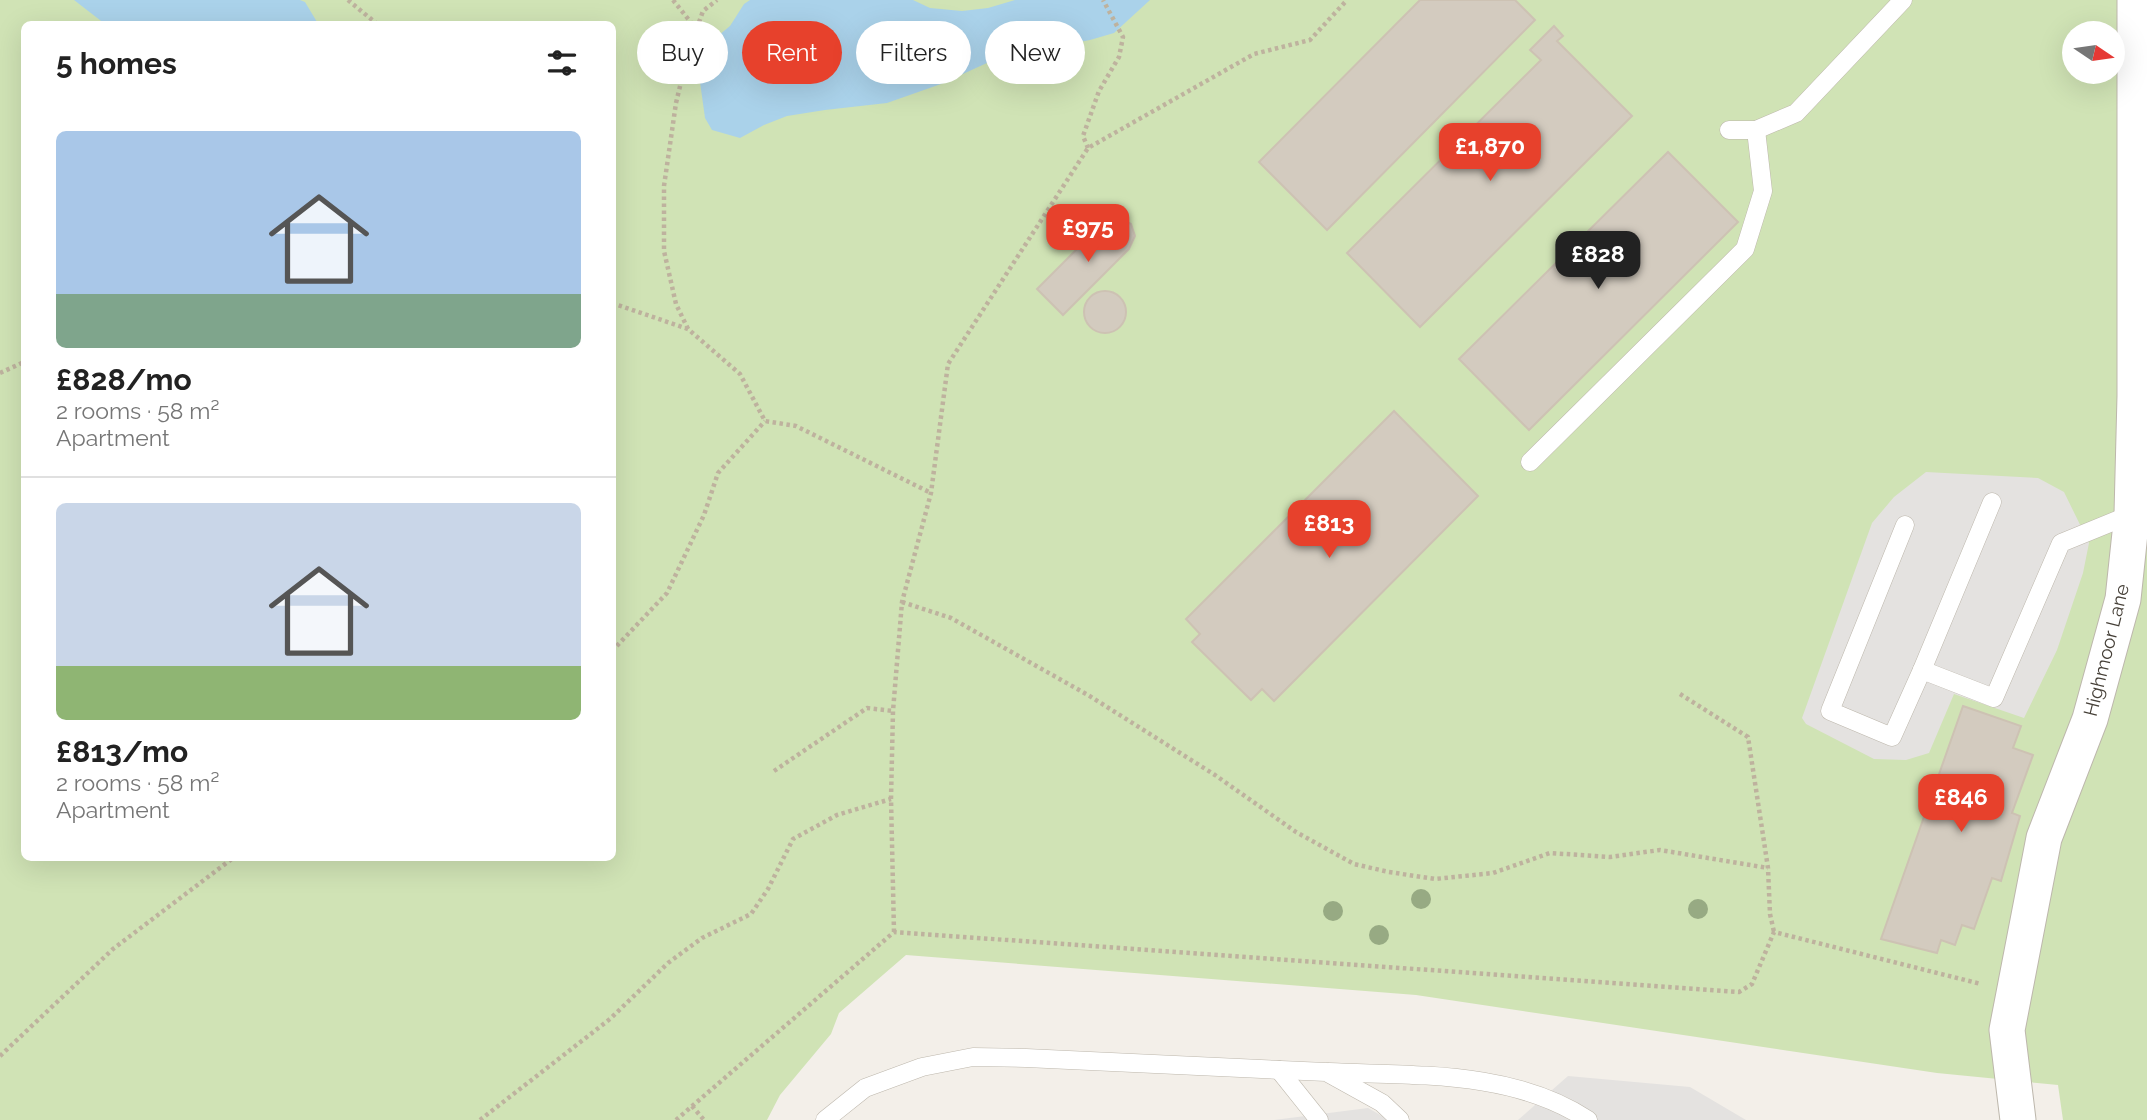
<!DOCTYPE html>
<meta charset="utf-8">
<style>
:root{--surface:#fff;--page:#f2f2f2;--text:#222;--muted:#767676;--line:#e0e0e0;--accent:#e7412c}
body{margin:0;font-family:Raleway,sans-serif;background:var(--page);color:var(--text);height:100vh;display:flex;flex-direction:column;font-size:26px;white-space:nowrap}
*{box-sizing:border-box;margin:0}
p{font-size:23px;color:var(--muted)}
.icon{flex:none;width:38px;height:38px;fill:none;stroke:currentColor;stroke-width:2;stroke-linecap:round;stroke-linejoin:round}
.map{position:relative;flex:1;overflow:hidden}
.panel{position:absolute;left:21px;top:21px;width:595px;height:840px;display:flex;flex-direction:column;background:var(--surface);border-radius:10px;box-shadow:0 7px 28px #0002}
.panel>*{flex:none}
.guide{position:absolute;left:637px;top:21px;width:665px;height:63px;display:flex;gap:14px}
.needle{width:46px;rotate:103deg}
.fabs{position:absolute;left:2062px;top:21px;display:grid;gap:14px}
.fabs a{display:grid;place-items:center;width:63px;height:63px;border-radius:50%;background:var(--surface);box-shadow:0 7px 28px #0002;font-size:35px}
.price{position:absolute;translate:-50% -60px;padding:0 16px;border-radius:14px;background:var(--accent);color:#fff;font-size:23px;line-height:46px;filter:drop-shadow(0 2px 4px #0008)}
.price::after{content:'';position:absolute;left:50%;top:42px;width:21px;height:16px;margin-left:-10px;background:inherit;clip-path:polygon(0 0,100% 0,50% 100%)}
.price.selected{background:#222;color:#fff}
ul{padding:0;list-style:none}
li{display:grid;align-content:center;gap:14px;height:371px;padding:0 35px}
li+li{border-top:2px solid var(--line)}
li span{display:grid;place-items:center;height:217px;border-radius:10px;color:#555}
li>.icon{margin-inline-start:auto}
span .icon{width:126px;height:126px;fill:#fffc;stroke-width:1}
li b{font-size:30px}
h2{display:flex;justify-content:space-between;align-items:center;height:84px;padding:0 35px;font-size:30px}
.tag{padding:0 24px;border-radius:32px;background:var(--surface);box-shadow:0 7px 28px #0002;font-size:24px;line-height:63px}
.tag.selected{background:var(--accent);color:#fff}
.map>svg:first-child{display:block}
.green{fill:#d0e3b5;fill-rule:evenodd}
.parking{fill:#e4e2e0}
.water{fill:#aad2ea}
.building{fill:#d3cbbf;stroke:#cdc2b3;stroke-width:2}
.lines{fill:none;stroke-linecap:round;stroke-linejoin:round}
.lane-casing{stroke:#bdb7ac;stroke-width:19}
.street-casing{stroke:#bdb7ac;stroke-width:37}
.path{stroke:#beb29e;stroke-width:4.5;stroke-dasharray:3.5 3.5;stroke-linecap:butt}
.lane{stroke:#fff;stroke-width:18}
.street{stroke:#fff;stroke-width:35}
.tree{fill:#97aa83}
.labels{text-anchor:middle;dominant-baseline:central;stroke-width:5;stroke-linejoin:round;paint-order:stroke}
.street-label{font-size:19px;fill:#464038;stroke:#fff}
</style>
<div class="map">
<svg width="2147" height="1120" viewBox="0 0 2147 1120">
<rect width="100%" height="100%" fill="#f3efe9"/>
<path class="green" d="M0 0H2147V1120H2063L2058 1085 1937 1073 1416 995 906 955 839 1013 831 1034 780 1095 767 1120H0ZM24 24H612V858H24ZM2074 33H2112V72H2074Z"/>
<g class="parking">
<path d="M1926 472 2038 478 2064 492 2089 543 2083 573 2057 650 2024 718 1954 694 1929 753 1906 760 1874 759 1806 724 1802 718 1872 523 1894 497Z"/>
<path d="M1568 1076 1690 1087 1746 1120H1518Z"/>
<path d="M1368 1108 1389 1120H1274Z"/>
</g>
<g class="water">
<path d="M74 0H300L305 2 317 22V24H105Z"/>
<path d="M750 0H913L930 8 962 11 988 8 1015 0H1150L1114 33 1090 40 1000 57 941 84 887 103 825 110 787 116 764 125 740 138 712 130 705 118 700 82 713 40 730 26 744 4Z"/>
</g>
<g class="building">
<path d="M1420 0H1515L1535 20 1327 230 1259 162Z"/>
<path d="M1554 26 1563 36 1557 41 1632 116 1420 327 1347 253 1541 60 1530 50Z"/>
<path d="M1668 152 1738 222 1529 430 1459 359Z"/>
<path d="M1118 217 1131 224 1135 236 1129 249 1063 315 1037 289 1103 223Z"/>
<circle cx="1105" cy="312" r="21"/>
<path d="M1394 411 1478 496 1274 701 1262 689 1251 700 1192 642 1200 634 1186 619Z"/>
<path d="M1963 706 2021 726 2013 748 2033 755 2012 813 2020 816 2001 881 1992 878 1974 929 1962 925 1955 945 1941 940 1937 953 1881 939Z"/>
</g>
<g class="lines">
<g class="lane-casing">
<g id="lane">
<path d="M1729 130H1756L1796 113 1903 0"/>
<path d="M1530 462 1745 249 1763 191 1756 130"/>
<path d="M1992 502 1922 670 1994 698 2061 543 2132 514"/>
<path d="M1905 525 1830 711 1892 737 1922 670"/>
<path d="M1279 1070 1319 1120"/>
<path d="M1329 1072C1415 1076 1513 1070 1588 1120"/>
<path d="M825 1120 865 1088 922 1067 973 1057 1026 1058 1326 1072 1382 1103 1400 1120"/>
</g>
</g>
<g class="street-casing">
<path id="street" d="M2018 1120 2007 1030 2044 838 2090 719 2123 599 2132 514 2135 396V0"/>
</g>
<g class="path">
<path d="M348 0 377 24"/>
<path d="M673 0 696 29"/>
<path d="M1088 148 1083 136 1099 91 1119 57 1123 37 1103 0"/>
<path d="M612 303 688 329 740 374 765 421 796 426 931 493"/>
<path d="M688 329 676 304 664 251V186L676 103 688 53 703 11 717 0"/>
<path d="M0 373 24 362"/>
<path d="M902 602 951 618 1088 695 1215 775 1296 832 1354 864 1389 872 1435 879 1493 873 1550 853 1610 857 1660 850 1768 868"/>
<path d="M612 651 667 593 704 515 718 473 765 421"/>
<path d="M1680 694 1748 737 1768 868 1770 914 1774 932"/>
<path d="M774 771 867 708 893 711"/>
<path d="M894 932 891 799 893 711 902 602 931 493 948 364 1088 148 1254 54 1310 40 1347 0"/>
<path d="M0 1056 113 949 233 858"/>
<path d="M692 1106 704 1120"/>
<path d="M480 1120 610 1019 668 963 702 938 751 914 768 889 793 839 837 815 891 799"/>
<path d="M676 1120 894 932 1739 992 1752 984 1774 932 1981 984"/>
</g>
<use href="#lane" class="lane"/>
<use href="#street" class="street"/>
</g>
<g class="tree">
<circle cx="1421" cy="899" r="10"/>
<circle cx="1698" cy="909" r="10"/>
<circle cx="1333" cy="911" r="10"/>
<circle cx="1379" cy="935" r="10"/>
</g>
<g class="labels">
<g class="street-label">
<text transform="translate(2106 650) rotate(-76)">Highmoor Lane</text>
</g>
</g>
</svg>
<div class="fabs">
<a><svg class="needle" viewBox="-14 -14 28 28"><path d="M0-13l5 13h-10z" fill="#e53935"/><path d="M0 13l5-13h-10z" fill="#767676"/></svg></a>
</div>
<b class="price" style="left:1490px;top:183px">£1,870</b>
<b class="price" style="left:1088px;top:264px">£975</b>
<b class="price selected" style="left:1598px;top:291px">£828</b>
<b class="price" style="left:1329px;top:560px">£813</b>
<b class="price" style="left:1961px;top:834px">£846</b>
<div class="guide">
<a class="tag">Buy</a>
<a class="tag selected">Rent</a>
<a class="tag">Filters</a>
<a class="tag">New</a>
</div>
<section class="panel">
<h2>5 homes<svg class="icon" aria-label="filters" viewBox="0 0 24 24"><path d="M4 7h16M4 17h16"/><circle cx="9" cy="7" r="2"/><circle cx="15" cy="17" r="2"/></svg></h2>
<ul>
<li><span style="background:linear-gradient(#a9c7e8 75%,#7fa58c 0)"><svg class="icon" aria-label="home" viewBox="0 0 24 24"><path d="M3 11l9-7 9 7M6 9v11h12V9"/></svg></span><div><b>£828/mo</b><p>2 rooms · 58 m²</p><p>Apartment</p></div></li>
<li><span style="background:linear-gradient(#c9d6e8 75%,#8fb573 0)"><svg class="icon" aria-label="home" viewBox="0 0 24 24"><path d="M3 11l9-7 9 7M6 9v11h12V9"/></svg></span><div><b>£813/mo</b><p>2 rooms · 58 m²</p><p>Apartment</p></div></li>
</ul>
</section>
</div>
